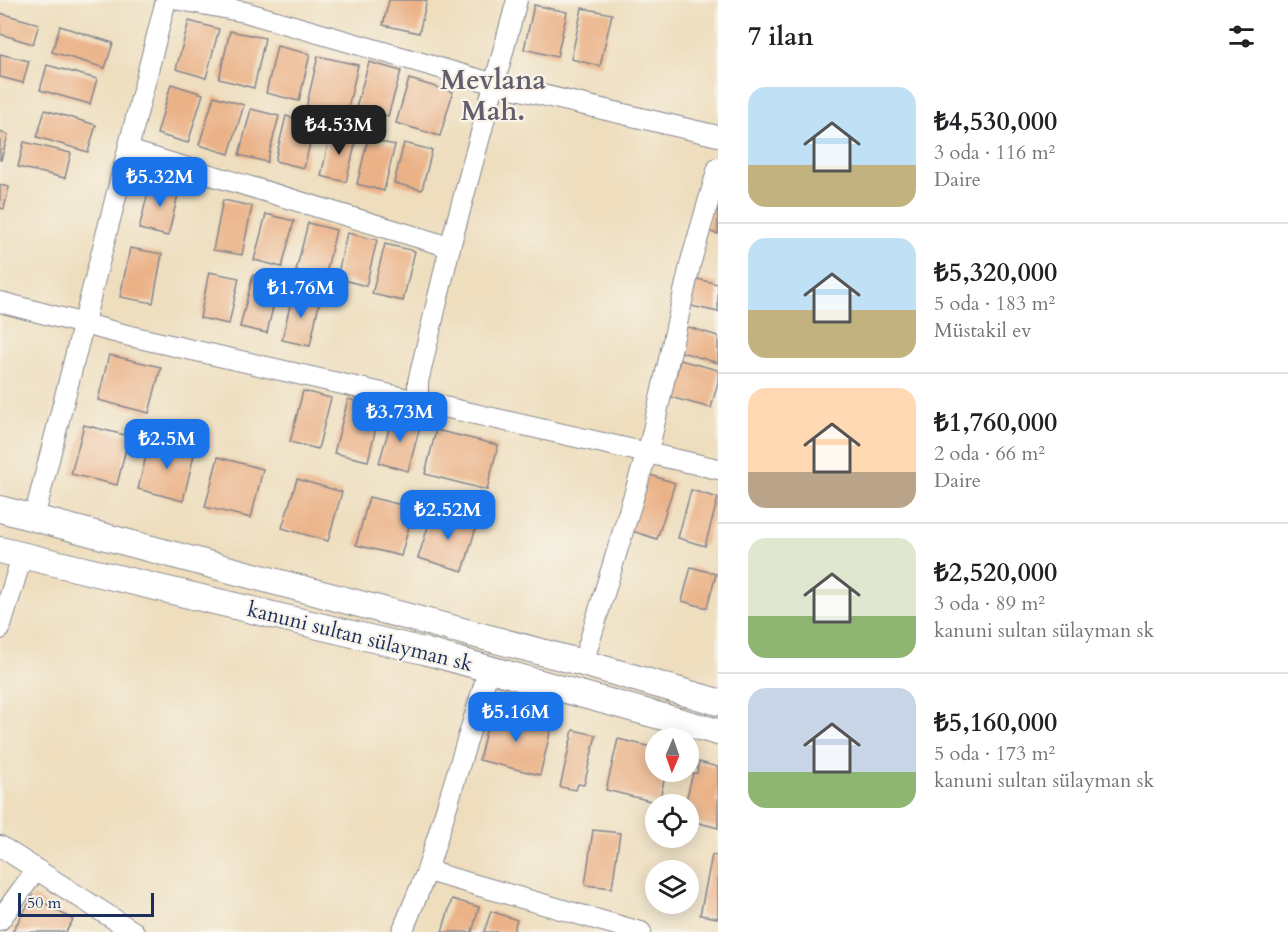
<!DOCTYPE html>
<html lang="tr">
<meta charset="utf-8">
<style>
:root{--surface:#fff;--page:#f6f6f6;--text:#202124;--muted:#757577;--line:#e0e0e0;--accent:#1a73e8}
body{margin:0;font-family:Cardo,serif;background:var(--page);color:var(--text);height:100vh;display:flex;flex-direction:column;font-size:22px;white-space:nowrap}
*{box-sizing:border-box;margin:0}
p{font-size:20px;color:var(--muted)}
.icon{flex:none;width:33px;height:33px;fill:none;stroke:currentColor;stroke-width:2;stroke-linecap:round;stroke-linejoin:round}
.map{position:relative;flex:1;overflow:hidden}
.drawer{display:flex;flex-direction:column;background:var(--surface);width:570px}
.drawer>*{flex:none}
.needle{width:39px;rotate:182deg}
.controls{position:absolute;left:645px;top:728px;display:grid;gap:12px}
.controls a{display:grid;place-items:center;width:54px;height:54px;border-radius:50%;background:var(--surface);box-shadow:0 3px 15px #0003;font-size:30px}
.scale{position:absolute;left:18px;bottom:15px;width:136px;box-sizing:border-box;padding-left:6px;border:3px solid #1b2f5e;border-top:0;font-size:16px;line-height:21px;white-space:nowrap;color:#1b2f5e;-webkit-text-stroke:4px #f7f3e8;paint-order:stroke}
.price{position:absolute;translate:-50% -51px;padding:0 14px;border-radius:12px;background:var(--accent);color:#fff;font-size:20px;line-height:39px;filter:drop-shadow(0 2px 3px #0008)}
.price::after{content:'';position:absolute;left:50%;top:36px;width:18px;height:14px;margin-left:-9px;background:inherit;clip-path:polygon(0 0,100% 0,50% 100%)}
.price.current{background:#222;color:#fff}
ul{padding:0;list-style:none}
li{display:flex;align-items:center;gap:18px;height:150px;padding:0 30px}
li+li{border-top:2px solid var(--line)}
li span{display:grid;place-items:center;flex:none;width:168px;height:120px;border-radius:18px;color:#555}
li>.icon{margin-inline-start:auto}
span .icon{width:72px;height:72px;fill:#fffc;stroke-width:1}
li b{font-size:26px}
h2{display:flex;justify-content:space-between;align-items:center;height:72px;padding:0 30px;font-size:26px}
main{display:flex;flex:1;min-height:0}
.map>svg:first-child{display:block}
.building{fill:#ebb288}
.lines{fill:none;stroke-linecap:round;stroke-linejoin:round}
.minor-casing{stroke:#84868e;stroke-width:22}
.major-casing{stroke:#84868e;stroke-width:28}
.minor{stroke:#fff;stroke-width:20}
.major{stroke:#fff;stroke-width:26}
.labels{text-anchor:middle;dominant-baseline:central;stroke-width:4.5;stroke-linejoin:round;paint-order:stroke}
.street-label{font-size:21px;fill:#1b2f5e;stroke:#f7f3e8}
.district-label{font-size:27px;font-weight:bold;fill:#645d6d;stroke:#f7f3e8}
</style>
<main>
<div class="map">
<svg width="718" height="932" viewBox="0 0 718 932">
<rect width="100%" height="100%" fill="#f7f3e8"/>
<filter id="ink" filterUnits="userSpaceOnUse"><feTurbulence type="fractalNoise" baseFrequency=".0167" numOctaves="2"/><feDisplacementMap in="SourceGraphic" scale="12" xChannelSelector="R" yChannelSelector="G"/><feConvolveMatrix kernelMatrix="1 2 1 2 8 2 1 2 1" color-interpolation-filters="sRGB"/></filter>
<filter id="wash" filterUnits="userSpaceOnUse"><feTurbulence type="fractalNoise" baseFrequency=".008" numOctaves="4" result="noise"/><feDisplacementMap in="SourceGraphic" scale="24" xChannelSelector="R" yChannelSelector="G"/><feGaussianBlur stdDeviation="1.35" result="paint"/><feColorMatrix in="noise" values="0 0 0 0 0 0 0 0 0 0 0 0 0 0 0 0 0 1.4 0 .05"/><feComposite in="paint" operator="in"/></filter>
<g filter="url(#wash)">
<rect width="100%" height="100%" fill="#eedebe"/>
<g id="blocks">
<g class="building">
<path d="M389 0H427L419 33 383 25Z"/>
<path d="M534 5 567 12 557 57 524 49Z"/>
<path d="M582 8 612 14 600 66 571 59Z"/>
<path d="M0 13 39 24 33 44 0 34Z"/>
<path d="M189 21 219 29 206 78 176 69Z"/>
<path d="M60 26 113 43 105 68 52 52Z"/>
<path d="M230 31 265 38 254 88 219 79Z"/>
<path d="M277 46 310 54 299 101 266 93Z"/>
<path d="M0 54 29 61 23 83 0 77Z"/>
<path d="M318 56 358 65 346 117 306 108Z"/>
<path d="M369 62 401 71 388 116 356 107Z"/>
<path d="M47 65 97 79 90 104 40 90Z"/>
<path d="M409 79 453 92 440 136 396 123Z"/>
<path d="M171 84 203 94 188 143 157 134Z"/>
<path d="M214 96 244 105 229 154 199 145Z"/>
<path d="M251 109 279 116 267 162 239 155Z"/>
<path d="M45 110 96 125 88 152 37 137Z"/>
<path d="M286 116 315 123 304 168 275 161Z"/>
<path d="M331 131 357 137 346 182 321 176Z"/>
<path d="M0 132 8 135 1 160H0Z"/>
<path d="M368 139 395 145 384 191 357 184Z"/>
<path d="M24 142 71 153 65 178 18 167Z"/>
<path d="M404 143 432 150 422 190 394 183Z"/>
<path d="M151 180 180 187 168 236 139 229Z"/>
<path d="M0 185 9 187 4 209 0 208Z"/>
<path d="M223 200 252 206 242 255 213 250Z"/>
<path d="M713 202 718 203V234L707 231Z"/>
<path d="M266 214 294 221 282 267 254 260Z"/>
<path d="M308 223 336 230 325 278 296 271Z"/>
<path d="M347 233 377 240 366 286 337 278Z"/>
<path d="M385 244 415 251 403 301 372 294Z"/>
<path d="M130 248 162 254 153 303 120 297Z"/>
<path d="M209 272 239 278 229 324 200 318Z"/>
<path d="M253 275 279 281 267 333 240 327Z"/>
<path d="M693 278 718 284V312L687 305Z"/>
<path d="M293 292 320 299 310 346 282 340Z"/>
<path d="M685 326 718 336V363L678 351Z"/>
<path d="M109 355 161 367 149 413 98 400Z"/>
<path d="M680 360 718 370V382L711 408 670 397Z"/>
<path d="M303 391 331 398 318 449 290 442Z"/>
<path d="M348 399 381 407 368 461 334 453Z"/>
<path d="M393 415 421 423 408 471 379 463Z"/>
<path d="M84 425 129 436 117 485 71 474Z"/>
<path d="M436 430 498 445 487 490 425 474Z"/>
<path d="M150 440 195 451 183 501 138 489Z"/>
<path d="M218 457 263 469 251 518 205 507Z"/>
<path d="M647 474 675 483 657 539 629 530Z"/>
<path d="M297 479 342 492 328 541 282 528Z"/>
<path d="M691 490 718 498 705 546 678 538Z"/>
<path d="M369 497 414 508 401 556 356 545Z"/>
<path d="M433 511 477 524 463 571 418 558Z"/>
<path d="M691 567 716 574 707 608 682 601Z"/>
<path d="M491 710 552 725 540 775 479 760Z"/>
<path d="M573 730 596 735 584 785 578 784 576 790 560 787Z"/>
<path d="M618 739 656 748V771H666L659 803 606 790Z"/>
<path d="M699 762 718 767V828L688 820V804H685L693 773H697Z"/>
<path d="M593 830 620 833 612 888 585 885Z"/>
<path d="M712 855 718 856V918L700 915Z"/>
<path d="M33 896 73 920 66 932H12Z"/>
<path d="M452 899 479 907 472 932H442Z"/>
<path d="M491 911 517 920 513 932H484Z"/>
</g>
</g>
</g>
<g filter="url(#ink)">
<use href="#blocks" fill-opacity="0" stroke="#84868e" stroke-width="1.5"/>
<g class="lines">
<g class="minor-casing">
<g id="minor">
<path d="M180 0 245 12 495 84 718 136"/>
<path d="M128 150 450 247"/>
<path d="M0 302 130 336 718 469"/>
<path d="M418 399V382L450 247 517 0"/>
<path d="M34 518 166 0"/>
<path d="M0 629 22 556"/>
<path d="M583 663 651 439 691 261 718 168"/>
<path d="M0 846 134 932"/>
<path d="M427 871 641 932"/>
<path d="M0 920 35 871"/>
<path d="M402 932 427 871 489 669"/>
</g>
</g>
<g class="major-casing">
<g id="major">
<path d="M0 509 583 663 718 702"/>
<path d="M0 550 424 651 718 732"/>
</g>
</g>
<use href="#minor" class="minor"/>
<use href="#major" class="major"/>
</g>
</g>
<g class="labels">
<g class="street-label">
<text transform="translate(360 637) rotate(14)">kanuni sultan sülayman sk</text>
</g>
<g class="district-label">
<text x="493" y="80">Mevlana<tspan x="493" dy="31">Mah.</tspan></text>
</g>
</g>
</svg>
<div class="controls">
<a><svg class="needle" viewBox="-14 -14 28 28"><path d="M0-13l5 13h-10z" fill="#e53935"/><path d="M0 13l5-13h-10z" fill="#757577"/></svg></a>
<a><svg class="icon" aria-label="locate" viewBox="0 0 24 24"><circle cx="12" cy="12" r="6"/><path d="M12 2v4M12 18v4M2 12h4M18 12h4"/></svg></a>
<a><svg class="icon" aria-label="layers" viewBox="0 0 24 24"><path d="M12 4l9 5-9 5-9-5zM3 14l9 5 9-5"/></svg></a>
</div>
<div class="scale">50 m</div>
<b class="price current" style="left:339px;top:156px">₺4.53M</b>
<b class="price" style="left:160px;top:208px">₺5.32M</b>
<b class="price" style="left:301px;top:319px">₺1.76M</b>
<b class="price" style="left:400px;top:443px">₺3.73M</b>
<b class="price" style="left:167px;top:470px">₺2.5M</b>
<b class="price" style="left:448px;top:541px">₺2.52M</b>
<b class="price" style="left:516px;top:743px">₺5.16M</b>
</div>
<section class="drawer">
<h2>7 ilan<svg class="icon" aria-label="filters" viewBox="0 0 24 24"><path d="M4 7h16M4 17h16"/><circle cx="9" cy="7" r="2"/><circle cx="15" cy="17" r="2"/></svg></h2>
<ul>
<li><span style="background:linear-gradient(#bfe0f5 65%,#c2b280 0)"><svg class="icon" aria-label="home" viewBox="0 0 24 24"><path d="M3 11l9-7 9 7M6 9v11h12V9"/></svg></span><div><b>₺4,530,000</b><p>3 oda · 116 m²</p><p>Daire</p></div></li>
<li><span style="background:linear-gradient(#bfe0f5 60%,#c2b280 0)"><svg class="icon" aria-label="home" viewBox="0 0 24 24"><path d="M3 11l9-7 9 7M6 9v11h12V9"/></svg></span><div><b>₺5,320,000</b><p>5 oda · 183 m²</p><p>Müstakil ev</p></div></li>
<li><span style="background:linear-gradient(#ffd9b3 70%,#b9a48a 0)"><svg class="icon" aria-label="home" viewBox="0 0 24 24"><path d="M3 11l9-7 9 7M6 9v11h12V9"/></svg></span><div><b>₺1,760,000</b><p>2 oda · 66 m²</p><p>Daire</p></div></li>
<li><span style="background:linear-gradient(#dfe7d0 65%,#8fb573 0)"><svg class="icon" aria-label="home" viewBox="0 0 24 24"><path d="M3 11l9-7 9 7M6 9v11h12V9"/></svg></span><div><b>₺2,520,000</b><p>3 oda · 89 m²</p><p>kanuni sultan sülayman sk</p></div></li>
<li><span style="background:linear-gradient(#c9d6e8 70%,#8fb573 0)"><svg class="icon" aria-label="home" viewBox="0 0 24 24"><path d="M3 11l9-7 9 7M6 9v11h12V9"/></svg></span><div><b>₺5,160,000</b><p>5 oda · 173 m²</p><p>kanuni sultan sülayman sk</p></div></li>
</ul>
</section>
</main>
